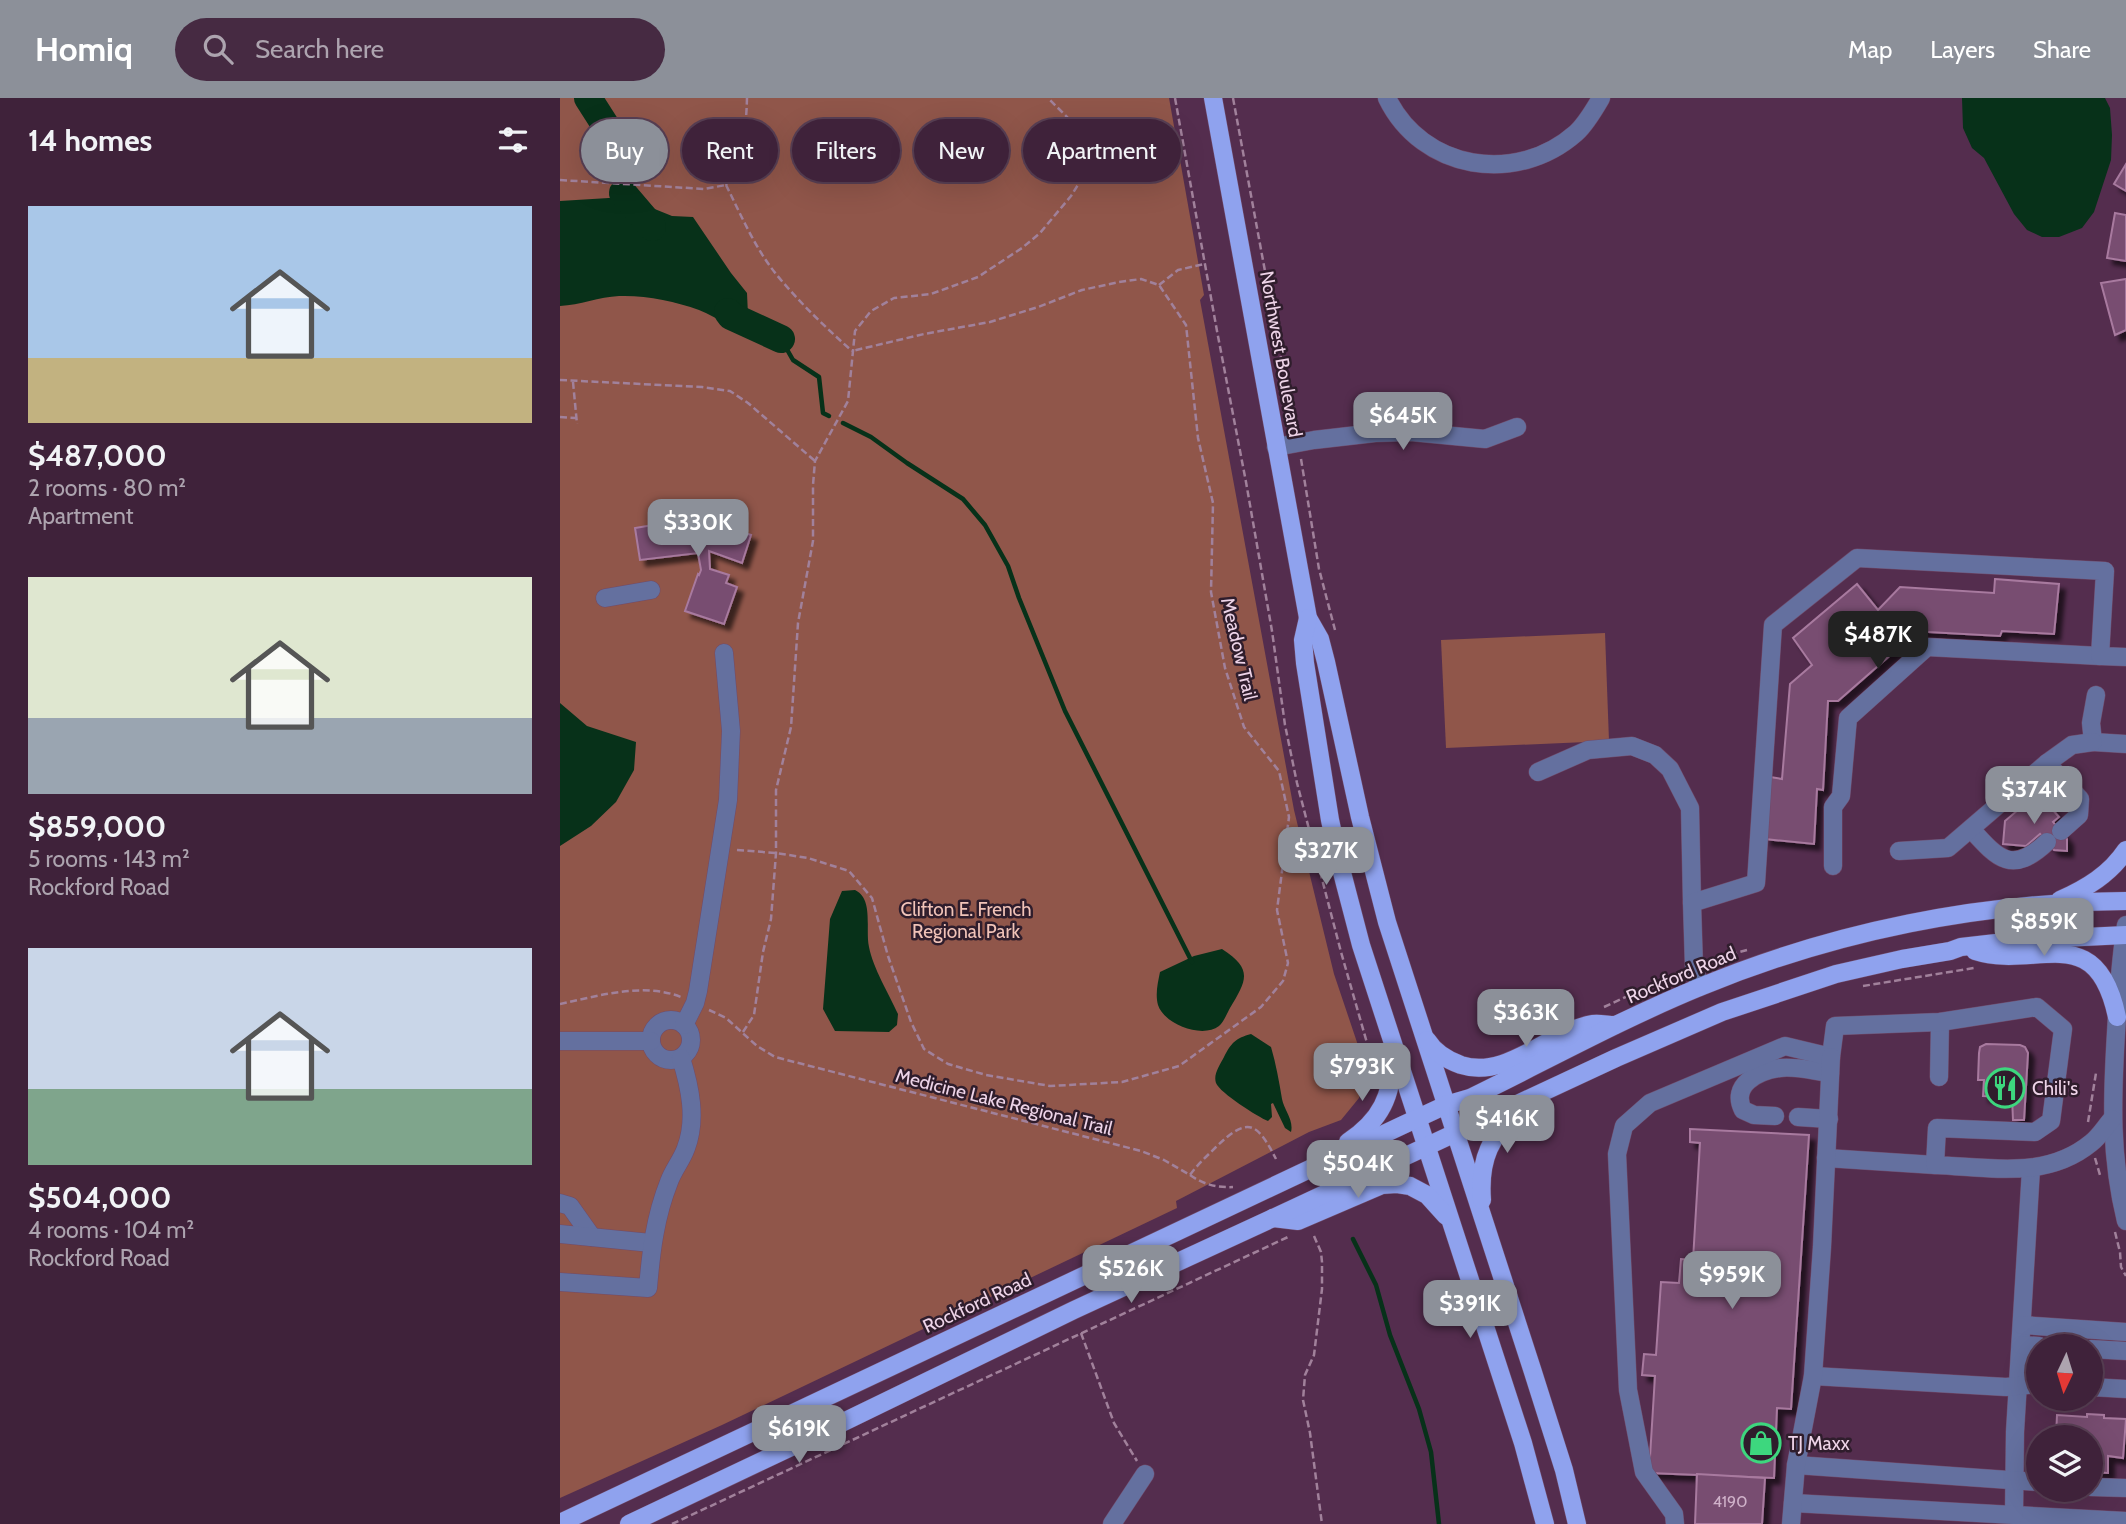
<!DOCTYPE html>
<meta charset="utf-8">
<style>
:root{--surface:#3f223a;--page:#462a42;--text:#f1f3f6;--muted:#ada4af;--line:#583f54;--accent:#8c9099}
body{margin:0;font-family:Cabin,sans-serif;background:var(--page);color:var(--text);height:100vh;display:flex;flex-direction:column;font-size:26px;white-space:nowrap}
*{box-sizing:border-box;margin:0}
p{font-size:23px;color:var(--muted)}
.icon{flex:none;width:38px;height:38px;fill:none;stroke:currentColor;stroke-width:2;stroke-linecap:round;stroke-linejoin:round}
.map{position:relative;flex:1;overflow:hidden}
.side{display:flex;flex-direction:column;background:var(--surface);width:560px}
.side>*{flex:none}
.hud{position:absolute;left:21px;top:21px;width:665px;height:63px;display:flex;gap:14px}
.needle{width:46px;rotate:184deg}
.controls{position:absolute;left:1466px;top:1236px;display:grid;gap:14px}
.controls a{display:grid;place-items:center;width:77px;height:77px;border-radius:50%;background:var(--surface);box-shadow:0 7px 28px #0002,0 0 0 2px var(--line);font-size:35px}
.price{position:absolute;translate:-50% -60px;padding:0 16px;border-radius:14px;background:var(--accent);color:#fff;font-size:23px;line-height:46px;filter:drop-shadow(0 2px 4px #0008)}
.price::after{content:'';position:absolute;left:50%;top:42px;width:21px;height:16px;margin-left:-10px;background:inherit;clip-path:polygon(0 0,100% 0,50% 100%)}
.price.current{background:#222;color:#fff}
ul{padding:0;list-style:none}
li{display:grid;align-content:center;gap:14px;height:371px;padding:0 28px}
li span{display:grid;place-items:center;height:217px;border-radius:0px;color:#555}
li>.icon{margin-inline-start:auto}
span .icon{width:126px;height:126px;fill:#fffc;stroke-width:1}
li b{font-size:30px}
h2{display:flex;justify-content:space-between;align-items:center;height:84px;padding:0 28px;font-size:30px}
.tag{padding:0 24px;border-radius:32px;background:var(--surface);box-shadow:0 7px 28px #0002,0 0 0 2px var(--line);font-size:24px;line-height:63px}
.tag.current{background:var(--accent);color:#fff}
header{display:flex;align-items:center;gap:42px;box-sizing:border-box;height:98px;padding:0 35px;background:var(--accent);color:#fff}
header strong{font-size:33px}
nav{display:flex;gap:38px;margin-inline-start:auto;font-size:24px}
.search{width:490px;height:63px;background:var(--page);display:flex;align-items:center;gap:18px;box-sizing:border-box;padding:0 24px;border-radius:38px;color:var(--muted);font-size:26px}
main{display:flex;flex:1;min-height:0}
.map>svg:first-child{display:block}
.green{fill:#90564a}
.water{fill:#073119}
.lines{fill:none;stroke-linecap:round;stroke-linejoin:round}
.stream{stroke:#073119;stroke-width:4.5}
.river{stroke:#073119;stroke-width:28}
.building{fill:#784d71;stroke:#a87a9f;stroke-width:2;filter:url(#shadow)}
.minor-casing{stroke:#704b6a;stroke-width:19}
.major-casing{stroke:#704b6a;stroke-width:19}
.path{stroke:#a1819b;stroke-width:2.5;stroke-dasharray:7 3.5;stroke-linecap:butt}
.minor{stroke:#64709f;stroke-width:18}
.major{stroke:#8fa2ee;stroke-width:18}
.labels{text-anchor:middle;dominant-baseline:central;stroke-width:5;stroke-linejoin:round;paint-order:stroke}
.number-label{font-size:16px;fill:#d0b2ca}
.street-label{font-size:19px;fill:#eed4e8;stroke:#2f1d2c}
.park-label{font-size:19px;fill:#f1c3b8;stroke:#2f1d2c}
.poi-label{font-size:19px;fill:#eed4e8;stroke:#2f1d2c;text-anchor:start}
</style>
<header>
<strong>Homiq</strong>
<div class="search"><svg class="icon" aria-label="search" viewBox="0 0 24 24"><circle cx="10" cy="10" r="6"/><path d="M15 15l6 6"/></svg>Search here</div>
<nav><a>Map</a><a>Layers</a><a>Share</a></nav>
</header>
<main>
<section class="side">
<h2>14 homes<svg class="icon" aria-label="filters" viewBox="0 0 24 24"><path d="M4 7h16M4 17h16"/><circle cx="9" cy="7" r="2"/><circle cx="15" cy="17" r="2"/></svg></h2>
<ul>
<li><span style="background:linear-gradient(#a9c7e8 70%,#c2b280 0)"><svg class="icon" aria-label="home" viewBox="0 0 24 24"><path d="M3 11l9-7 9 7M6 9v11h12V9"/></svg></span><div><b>$487,000</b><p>2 rooms · 80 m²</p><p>Apartment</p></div></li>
<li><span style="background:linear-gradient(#dfe7d0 65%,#9aa5b1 0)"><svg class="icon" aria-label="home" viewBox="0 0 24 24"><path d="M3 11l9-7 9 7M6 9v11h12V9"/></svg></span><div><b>$859,000</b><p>5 rooms · 143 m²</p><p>Rockford Road</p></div></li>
<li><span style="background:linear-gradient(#c9d6e8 65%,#7fa58c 0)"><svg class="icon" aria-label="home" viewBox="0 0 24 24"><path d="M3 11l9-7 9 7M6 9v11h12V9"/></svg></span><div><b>$504,000</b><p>4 rooms · 104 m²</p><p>Rockford Road</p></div></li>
</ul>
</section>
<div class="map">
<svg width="1566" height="1426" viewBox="0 0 1566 1426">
<defs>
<filter id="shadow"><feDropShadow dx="6" dy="6" stdDeviation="2" flood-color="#0009"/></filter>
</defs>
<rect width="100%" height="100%" fill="#542d4e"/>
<g class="green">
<path d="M0 0H609L644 197 640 202 734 712 774 876 805 968 799 1000 781 1022 749 1034 616 1103 617 1110 162 1327 0 1400Z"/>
<path d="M1045 535 1049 643 886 650 881 542Z"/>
</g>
<g class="water">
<path d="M1402 0H1545L1550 10 1552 37 1551 62 1534 114 1522 130 1499 139H1482L1467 132 1454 116 1424 60 1412 50 1403 30Z"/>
<path d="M65 99 112 118 133 119 171 175 187 195 188 217 201 226 197 241C177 234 159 220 139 212 115 203 85 197 59 198 39 199 20 207 0 208V103Z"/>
<path d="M0 605 27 628 76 644 74 672 56 704 31 728 0 748Z"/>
<path d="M295 792C314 801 305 831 309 849 313 870 329 896 338 916L337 927 329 934 275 933 263 911 270 821 282 793Z"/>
<path d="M662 851C693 871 687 882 670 910 667 915 664 924 659 928 642 941 604 926 598 907 595 896 598 884 600 874L634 858Z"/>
<path d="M691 936 711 949C716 966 719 983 722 1001 724 1012 734 1022 731 1034L725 1030 713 1005 711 1006 712 1019 708 1023C698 1019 660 995 656 985 653 976 660 967 664 959 671 945 676 940 691 936Z"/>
</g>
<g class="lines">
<g class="stream">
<path d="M221 241 233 262 259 279 263 315 269 318"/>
<path d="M283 325 311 339 347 365 403 401 425 427 448 468 459 500 505 613 632 864"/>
<path d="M793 1141 816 1187 830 1237 859 1311 871 1354 879 1426"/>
</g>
<g class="river">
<path d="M28 0 58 47 64 73"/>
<path d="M63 95 92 129"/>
<path d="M168 214 171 218 221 241"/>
</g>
</g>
<g class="building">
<path d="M1566 66V93L1554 86Z"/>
<path d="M1555 115 1566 117V163L1547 160Z"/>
<path d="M1566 181V232L1555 237 1541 185Z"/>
<path d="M145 418 156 422V426L191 437 182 465 149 453 150 471 169 477 166 485 177 489 164 526 125 513 138 476 139 477 141 472 138 455 80 462 75 430 105 425V428L133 423V420Z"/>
<path d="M1435 481 1499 486 1494 536 1442 533 1440 538 1350 533V540L1278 603H1268L1263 692 1257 691 1254 746 1205 741 1210 679 1222 681 1230 586 1252 567 1233 540 1297 486 1318 512 1340 489 1434 495Z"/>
<path d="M1478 695 1499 719 1493 724 1507 741V753L1494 752 1480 736 1466 748 1443 746 1445 723Z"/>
<path d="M1426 946 1460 947 1465 949 1468 955 1464 1022H1453L1452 999 1423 998 1424 982H1418L1419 955 1420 949Z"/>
<path d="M1130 1031 1249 1037 1231 1311 1217 1310 1214 1380 1089 1375 1095 1278 1082 1277 1084 1256 1096 1257 1101 1184 1119 1185 1121 1161 1133 1162 1140 1045 1130 1044Z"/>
<path d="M1527 1316 1544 1317V1320L1566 1321 1563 1360 1548 1358V1375L1531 1374V1339H1496L1497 1317 1527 1319Z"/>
<path d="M1137 1376 1205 1380 1202 1426H1135Z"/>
</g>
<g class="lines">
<g class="minor-casing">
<g id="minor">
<path d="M827 0C862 72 956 88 1016 35 1026 26 1034 12 1041 0"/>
<path d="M716 349 754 342 815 335 851 334 925 341 957 329"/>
<path d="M45 500 91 492"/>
<path d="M1536 597 1531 625 1533 644 1566 646"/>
<path d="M1487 665 1520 701 1519 717 1501 733"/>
<path d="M978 674 1028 652 1072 648 1095 657 1110 671 1130 710 1132 805"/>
<path d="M1411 731C1438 761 1452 777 1487 744"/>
<path d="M1339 753 1388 750 1487 665 1512 647 1533 644"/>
<path d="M1273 768V709L1281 698 1288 620 1367 549 1540 558"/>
<path d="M1566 827C1560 863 1558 899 1556 935 1552 1001 1550 1058 1566 1123"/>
<path d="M1140 889 1134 869 1132 805 1196 785 1213 527 1297 460 1545 473 1540 558 1566 559"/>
<circle cx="111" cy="942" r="20"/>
<path d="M124 927 135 905 138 893 168 702 171 633 164 555"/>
<path d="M0 943H91"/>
<path d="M1379 979 1380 924"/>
<path d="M1215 1018 1194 1017 1183 1012C1170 987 1198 973 1220 970 1236 968 1254 973 1270 975"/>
<path d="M1238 1019 1269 1021"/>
<path d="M1266 1060 1375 1067"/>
<path d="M1471 1071 1455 1334 1454 1417 1566 1423"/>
<path d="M0 1105 10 1108 32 1139"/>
<path d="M0 1136 91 1145"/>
<path d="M0 1184 88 1190C91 1154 95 1119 109 1084 113 1072 122 1062 126 1050 137 1021 130 989 121 960"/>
<path d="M1462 1227 1566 1234"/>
<path d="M1461 1247 1479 1248"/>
<path d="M1531 1251 1566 1253"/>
<path d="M1253 1278 1446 1289 1479 1286"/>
<path d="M1531 1289 1566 1291"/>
<path d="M1236 1367 1479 1384"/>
<path d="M1531 1389 1566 1390"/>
<path d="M1233 1405 1454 1417"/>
<path d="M552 1426 585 1376"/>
<path d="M1115 1426 1114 1416 1084 1374 1068 1292 1057 1056 1064 1028 1090 1005 1225 948 1271 959 1275 928 1380 924 1477 909 1503 931 1491 1023 1475 1034 1377 1030 1375 1067C1429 1069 1486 1082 1531 1045 1539 1039 1545 1029 1552 1021"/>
<path d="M1231 1426 1236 1367 1253 1278 1262 1149 1271 959"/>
</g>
</g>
<g class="major-casing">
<g id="major">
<path d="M653 0 748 520 760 541 766 564 800 719 827 824 972 1271 1004 1372 1017 1426"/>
<path d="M748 520 743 542 745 565 770 722 779 763 801 847 963 1345 985 1426"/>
<path d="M1500 802C1527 790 1550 776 1566 752"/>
<path d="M1415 853C1476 873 1536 819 1557 919"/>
<path d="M867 942C875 955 887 962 901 967 947 982 989 933 1033 926 1039 925 1048 927 1055 927"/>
<path d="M788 1044C821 1022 832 998 833 959"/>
<path d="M922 1102C919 1061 930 1037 962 1011"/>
<path d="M713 1120 738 1123 822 1087 837 1086 850 1088 867 1097 886 1118"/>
<path d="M0 1425 843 1027 886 1007 910 1000C986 963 1062 921 1140 889 1275 833 1421 804 1566 803"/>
<path d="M69 1426 267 1332 514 1212 713 1120 1056 960 1162 914 1276 876 1342 861 1390 853 1401 849 1462 842 1566 837"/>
</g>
</g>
<g class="path">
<path d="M615 0 657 233 686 384 712 533 725 627 737 685 781 854 815 973"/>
<path d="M673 0 734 330"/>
<path d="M0 82 144 91 166 87"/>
<path d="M166 87C181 117 195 150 216 176 239 204 265 229 292 253"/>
<path d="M166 87C182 55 186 36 187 0"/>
<path d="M599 187 618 172 644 166"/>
<path d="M0 282 142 289 170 293 188 305 255 363"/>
<path d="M13 284 17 326"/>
<path d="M0 319 16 320"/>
<path d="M741 361 759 471 775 532"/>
<path d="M177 752 216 755 248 760 289 773 312 800 328 858 351 924 364 951 388 966 426 977 490 988 562 984 619 968 701 909 723 883 728 865 717 812 729 719 719 673 684 629 665 570 651 494 653 405 638 340 626 227 599 187 581 181 559 184 522 192 478 209 430 224 364 236 292 253"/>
<path d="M1150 862 1187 852"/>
<path d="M1303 888 1414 870"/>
<path d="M0 906C39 898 82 884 121 899"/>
<path d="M1044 909 1118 875"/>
<path d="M149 912 166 920 197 948 215 959 581 1053 604 1062 630 1077C637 1067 647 1058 656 1049 688 1018 697 1024 716 1061"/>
<path d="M183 934 194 917 203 854 211 821 216 755V692L231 629 238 525 253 443V387L255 363 288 303 295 233 311 213 334 200 371 196 418 179 462 150 480 135 511 98 528 71 532 59 531 48 523 35 488 0"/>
<path d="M1528 1024 1536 975"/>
<path d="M1535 1060 1540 1077"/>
<path d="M630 1077C643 1086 656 1090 673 1089"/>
<path d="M1555 1134 1560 1154 1561 1169 1566 1178"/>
<path d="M754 1138 761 1154 762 1164V1191L754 1257 745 1277 743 1302 750 1335 762 1426"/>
<path d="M521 1235 554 1325 577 1363"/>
<path d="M112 1426 728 1139"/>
</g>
<use href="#minor" class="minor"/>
<use href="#major" class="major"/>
</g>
<defs>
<g id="restaurant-ring" transform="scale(2.0125)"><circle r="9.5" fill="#2f1d2c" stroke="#3dd77e" stroke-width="1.5"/><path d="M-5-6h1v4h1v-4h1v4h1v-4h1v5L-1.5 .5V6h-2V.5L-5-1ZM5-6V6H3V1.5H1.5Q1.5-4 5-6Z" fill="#3dd77e"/></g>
<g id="shop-ring" transform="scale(2.0125)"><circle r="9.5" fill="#2f1d2c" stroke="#3dd77e" stroke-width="1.5"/><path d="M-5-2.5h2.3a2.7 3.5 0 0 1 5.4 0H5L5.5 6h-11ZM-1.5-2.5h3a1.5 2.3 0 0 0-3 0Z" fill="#3dd77e"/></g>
</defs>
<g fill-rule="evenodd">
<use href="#restaurant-ring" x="1445" y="990"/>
<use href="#shop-ring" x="1201" y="1345"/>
</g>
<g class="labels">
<g class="number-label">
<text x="1170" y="1403">4190</text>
</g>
<g class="street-label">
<text transform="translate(721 256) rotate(80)">Northwest Boulevard</text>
<text transform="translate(679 551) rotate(77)">Meadow Trail</text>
<text transform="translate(1121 877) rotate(-23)">Rockford Road</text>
<text transform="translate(444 1004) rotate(14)">Medicine Lake Regional Trail</text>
<text transform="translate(417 1205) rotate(-25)">Rockford Road</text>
</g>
<g class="park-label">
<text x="406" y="811">Clifton E. French<tspan x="406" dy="22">Regional Park</tspan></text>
</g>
<g class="poi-label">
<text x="1472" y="990">Chili's</text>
<text x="1228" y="1345">TJ Maxx</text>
</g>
</g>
</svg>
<div class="controls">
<a><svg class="needle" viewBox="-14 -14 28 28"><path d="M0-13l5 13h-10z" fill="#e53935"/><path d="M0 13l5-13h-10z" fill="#ada4af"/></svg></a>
<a><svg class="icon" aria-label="layers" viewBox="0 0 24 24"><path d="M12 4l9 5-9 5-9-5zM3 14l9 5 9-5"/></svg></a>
</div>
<b class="price" style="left:843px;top:354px">$645K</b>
<b class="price" style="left:138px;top:461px">$330K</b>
<b class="price current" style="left:1318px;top:573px">$487K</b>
<b class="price" style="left:1474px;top:728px">$374K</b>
<b class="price" style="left:766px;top:789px">$327K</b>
<b class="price" style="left:1484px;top:860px">$859K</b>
<b class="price" style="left:966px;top:951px">$363K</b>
<b class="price" style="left:802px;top:1005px">$793K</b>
<b class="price" style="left:947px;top:1057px">$416K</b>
<b class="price" style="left:798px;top:1102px">$504K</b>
<b class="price" style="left:571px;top:1207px">$526K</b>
<b class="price" style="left:1172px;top:1213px">$959K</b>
<b class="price" style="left:910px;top:1242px">$391K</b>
<b class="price" style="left:239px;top:1367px">$619K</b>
<div class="hud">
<a class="tag current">Buy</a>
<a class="tag">Rent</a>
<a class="tag">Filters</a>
<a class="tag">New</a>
<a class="tag">Apartment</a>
</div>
</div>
</main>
